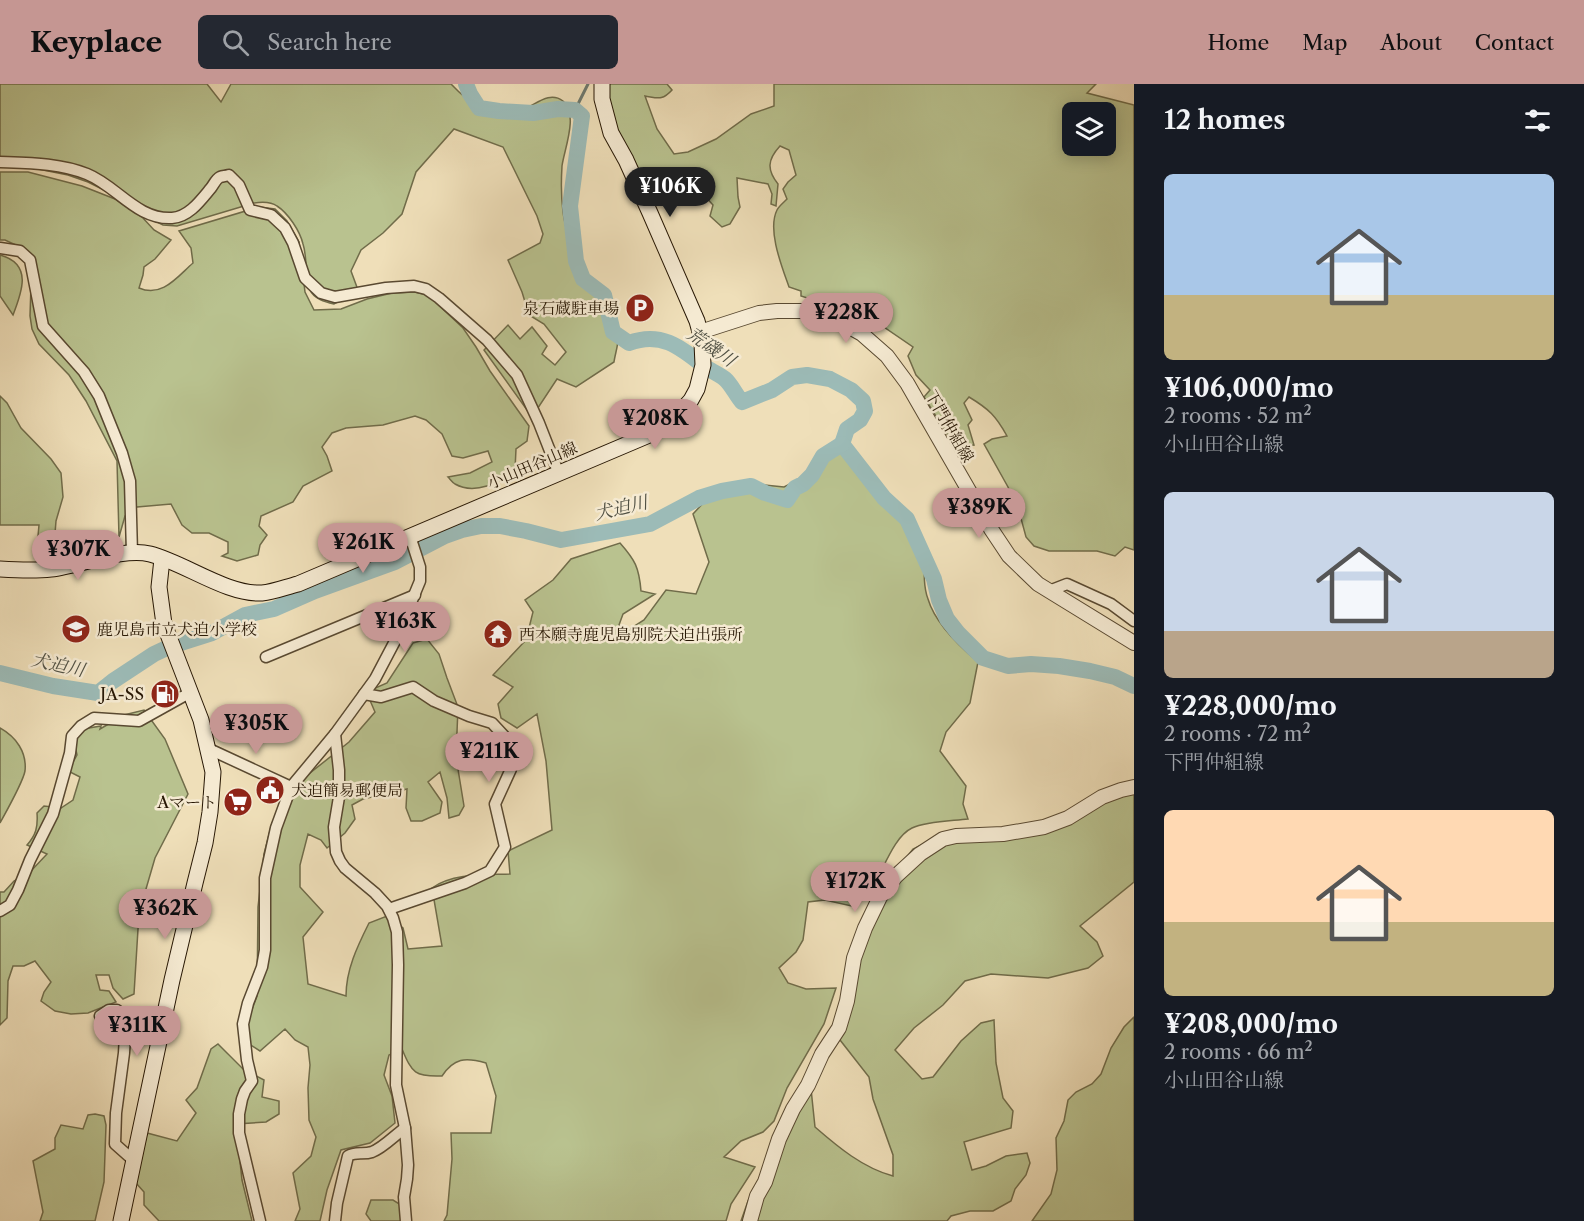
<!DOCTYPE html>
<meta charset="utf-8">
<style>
:root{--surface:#171b24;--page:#242831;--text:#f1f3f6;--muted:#9ea1a6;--accent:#c59692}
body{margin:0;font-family:"Libre Caslon Text","Noto Serif JP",serif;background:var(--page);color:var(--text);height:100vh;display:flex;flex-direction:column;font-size:22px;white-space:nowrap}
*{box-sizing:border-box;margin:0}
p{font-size:20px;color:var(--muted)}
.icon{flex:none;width:33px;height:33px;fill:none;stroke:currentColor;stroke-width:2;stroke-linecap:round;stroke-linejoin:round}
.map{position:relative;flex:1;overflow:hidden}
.panel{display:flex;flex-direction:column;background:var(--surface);width:450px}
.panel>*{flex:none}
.tools{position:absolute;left:1062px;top:18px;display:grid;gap:12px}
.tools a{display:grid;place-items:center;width:54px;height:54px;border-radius:9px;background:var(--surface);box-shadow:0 3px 15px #0003;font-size:30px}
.price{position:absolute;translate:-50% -51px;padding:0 14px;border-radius:21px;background:var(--accent);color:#111;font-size:20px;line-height:39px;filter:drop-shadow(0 2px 3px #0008)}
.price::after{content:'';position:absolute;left:50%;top:36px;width:18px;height:14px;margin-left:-9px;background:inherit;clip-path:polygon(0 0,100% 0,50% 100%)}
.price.current{background:#222;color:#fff}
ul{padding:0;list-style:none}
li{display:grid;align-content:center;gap:12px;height:318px;padding:0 30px}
li span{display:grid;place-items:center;height:186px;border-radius:9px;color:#555}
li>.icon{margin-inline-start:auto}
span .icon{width:108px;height:108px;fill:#fffc;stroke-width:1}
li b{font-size:26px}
h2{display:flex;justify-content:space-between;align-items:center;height:72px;padding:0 30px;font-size:26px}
header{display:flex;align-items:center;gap:36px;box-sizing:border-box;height:84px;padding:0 30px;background:var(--accent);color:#111}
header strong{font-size:28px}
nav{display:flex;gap:33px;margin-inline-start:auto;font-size:21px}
.search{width:420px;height:54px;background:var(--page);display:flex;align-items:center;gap:15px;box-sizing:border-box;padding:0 21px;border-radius:9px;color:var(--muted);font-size:22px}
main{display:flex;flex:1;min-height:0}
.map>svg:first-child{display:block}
.green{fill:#b9c28f;stroke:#706c4a;stroke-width:1.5;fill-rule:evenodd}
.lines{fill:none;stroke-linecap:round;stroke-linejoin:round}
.stream{stroke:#6d796f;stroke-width:3}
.river{stroke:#9cbbb7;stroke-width:16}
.minor-casing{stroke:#594931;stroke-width:13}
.tertiary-casing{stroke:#594931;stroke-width:16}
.secondary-casing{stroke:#271704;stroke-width:17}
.minor{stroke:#f5ead2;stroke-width:10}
.tertiary{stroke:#f5ead2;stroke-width:14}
.secondary{stroke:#f5ead2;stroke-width:15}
.labels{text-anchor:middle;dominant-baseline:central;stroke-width:5;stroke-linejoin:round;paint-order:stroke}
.poi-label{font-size:16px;fill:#271704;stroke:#f5ead2;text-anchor:end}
.street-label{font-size:16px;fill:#271704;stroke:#f5ead2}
.water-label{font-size:18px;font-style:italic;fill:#505043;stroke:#f5ead2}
</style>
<header>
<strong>Keyplace</strong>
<div class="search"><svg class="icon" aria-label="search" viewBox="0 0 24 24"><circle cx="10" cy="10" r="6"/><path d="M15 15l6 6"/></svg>Search here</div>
<nav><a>Home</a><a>Map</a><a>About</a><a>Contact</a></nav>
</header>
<main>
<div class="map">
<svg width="1134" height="1137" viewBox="0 0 1134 1137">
<rect width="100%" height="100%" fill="#efdfb9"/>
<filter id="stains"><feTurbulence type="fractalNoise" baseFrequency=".00333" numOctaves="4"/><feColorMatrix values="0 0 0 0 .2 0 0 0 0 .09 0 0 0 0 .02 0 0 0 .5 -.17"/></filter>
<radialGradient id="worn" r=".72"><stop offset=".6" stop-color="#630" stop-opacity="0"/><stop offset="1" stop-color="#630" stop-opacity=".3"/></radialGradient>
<g class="green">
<path d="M0 0H207L221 18 231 0H451C456 5 462 12 468 15 478 21 509 29 521 26 534 23 548 6 563 17 579 30 564 66 562 82 561 98 561 113 563 128 565 147 578 180 588 196 598 215 615 229 618 252 619 259 615 270 614 278L576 303 557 295 532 333 484 266 508 241 520 255 532 243 547 262 542 270 555 281 566 268 544 240 529 231 522 208 508 176 540 159 543 150 537 132 503 63 454 45 416 88 402 130 383 149 361 166 351 187 358 206 334 220C325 218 314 215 310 206 304 192 308 175 303 160 300 147 288 129 277 122 270 117 261 118 254 119L177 142 163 141 151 135 114 111 88 98 68 91 38 85 0 73Z"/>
<path d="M609 0H667L672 6C662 17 658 14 645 12L657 45 674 70 688 68 716 55 751 30 774 22V0H1096L1087 9 1134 21V466L1125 463 1115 472 1097 467H1049L1034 462 1026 453 1019 427 1008 403 984 360 992 355 1007 352C996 332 989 325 969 313L964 319 972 336 968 341 974 361 955 363 924 313 930 306 916 291 908 272 913 263 872 235 801 212V207L789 203C782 183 767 146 777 126 779 122 783 119 787 115L783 105 788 98 796 91 789 66 780 62C767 76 767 86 778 100L776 122 771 120 772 110 768 100 737 94 738 113 740 123 730 140 722 143 710 132 713 121 699 106H683L665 113H656L646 108 634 86 607 20ZM1072 28H1106V62H1072Z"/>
<path d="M0 88H28L82 102 115 115 143 134 154 146 171 156 155 175 144 183 143 191 139 204C162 214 177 193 193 179L191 164 179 147 259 123 275 125 287 137 299 158 305 208 314 226 341 225 367 215 392 209 415 208 428 211 463 244 476 263 490 287 529 342 527 357 516 365 515 386C501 399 474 411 455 400 452 398 450 395 448 393L470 389 492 378 488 367 463 374 452 372 442 350 426 336 415 332 383 341 346 344 332 349 322 363 327 372 332 387 303 402 293 418 261 432 259 442 267 451 260 461 258 471 237 477 222 472 228 469V458L209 449H192L182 441 171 420 137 423 125 432 119 453 117 377 86 317 69 291 39 260 32 245 30 232 31 201 30 185 16 161 5 156H0Z"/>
<path d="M0 171C33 180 22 208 13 231L0 212Z"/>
<path d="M0 312 7 319 21 344 51 375 61 389 63 413 56 437 54 462 37 463 39 441H0Z"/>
<path d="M832 361 843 364C853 383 870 407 888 420 895 424 902 428 909 432L910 457 925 463C925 480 922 499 928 515 935 539 959 562 978 578L970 619 946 648 940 667 966 702 963 720 968 735C952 737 927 737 912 744 893 753 883 788 871 805 867 811 861 817 856 823L825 816 808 818 803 856 796 868 779 884 788 899 806 905 836 904 824 940 787 1004 774 1037 763 1048 741 1057 724 1073 755 1083 731 1120 726 1137H444L447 1131 452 1075 451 1049H491L496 1012 486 979C465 973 454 974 442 992 415 993 412 989 402 965L389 971 384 991 392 1012 395 1039 370 1059 341 1066 327 1106 320 1137H295L300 1125 293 1089 311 1072 316 1053 309 1036 308 1004 310 981 308 963 295 956 285 945 260 967 241 955 257 912 258 823 264 770 272 739 286 716 305 693 349 658 375 628 369 614 373 605 387 599 413 559 427 555 439 570 447 594 458 623 456 673 464 722 459 731 449 734 447 714 440 688 428 698 442 718 440 729 422 737H411L406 724 407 705 363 715 352 721 355 735 345 749 327 764 321 756 308 750 300 781V803L323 828 303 853 308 900 346 912C346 886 357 863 369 839L387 832 403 844 408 865 442 862 432 804C453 789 485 791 510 790L508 767 552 746 546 677 537 630 517 644 501 634 498 620 513 603 493 591 526 556 533 528 525 516 553 496 571 475 620 459C635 476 639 483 641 507L655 510 623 530 619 541 630 545 644 536 666 506 696 510 709 478 693 430 720 401 737 398 784 403 808 391 822 366Z"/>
<path d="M144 626 165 655 188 710 155 774 139 829 134 910 123 915 113 904 109 891H96L100 906 109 907 116 918 88 929 71 930 55 927 41 917 44 908 51 898 35 877 24 882H13L8 897 7 934 0 941V808H4L14 797 31 787 47 770 27 761C36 751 38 743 37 729L44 722 61 724 73 716 80 693 68 687 77 671 74 657 83 645 101 642 100 645 124 631Z"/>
<path d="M0 644C16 653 27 668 25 687 23 698 6 728 0 739Z"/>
<path d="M1134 700V798L1080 842 1097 858 1103 872 1088 884 1048 894 991 890 965 897 943 921 914 944 895 966 922 995 933 993 961 957 981 939 994 936 996 979 1003 1014 1013 1027 1011 1044 964 1058 972 1086 986 1082 1006 1072 1027 1069 1030 1079 1026 1091 1015 1105 1011 1117 993 1127H970L951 1132 947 1137H741L748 1117 810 995 815 1043C838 1063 863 1084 893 1092V1071L873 1015 869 993 833 947 867 858 876 825 893 790 913 765 942 751 1055 742Z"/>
<path d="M1134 933V1137H1032L1051 1110 1057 1086 1056 1054 1064 1037 1068 1016 1076 1008 1092 1000 1101 990 1111 964 1124 943Z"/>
<path d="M218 960 243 985 264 996 262 1013 279 1017V1030L266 1038 236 1040 242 1096 252 1137H159L144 1121V1108L136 1099 147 1049 177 1057 196 1029 186 1016 197 1004 211 965Z"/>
<path d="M95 1030 104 1032 106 1041 104 1098 95 1137H40L43 1128 33 1077 55 1065V1054L61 1041 83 1045 88 1031Z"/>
<path d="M371 1116H393L409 1126 407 1137H371L366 1130Z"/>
</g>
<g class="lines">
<path class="stream" d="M575 26 588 0"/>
<g class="river">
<path d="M466 0 470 10 479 24 499 27 533 29 558 25 575 26 582 32 570 122 576 177 583 195 604 211 613 248 629 259C661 247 680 263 705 283 711 287 719 290 725 295 731 300 736 311 742 318L772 306 792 293 807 291 830 295 851 306 863 317 865 327 860 336 847 345 842 360"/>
<path d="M842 360 884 414 907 435 934 495 939 516 947 535 958 549 983 574 1008 582 1031 580 1059 582 1090 587 1115 593 1134 602"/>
<path d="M0 589 53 602 98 609 113 597 154 570 171 562 212 549 245 531 274 525 315 507 395 478 445 452 462 446 481 442H500L526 447 561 456 650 440 699 414 722 407 751 402 765 409 787 416 795 404 803 400 812 391 823 372 842 360"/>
</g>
<g class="minor-casing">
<g id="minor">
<path d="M0 78C29 79 60 79 87 90 117 102 137 136 172 134 189 133 201 116 211 104 214 100 216 95 220 93 223 92 226 92 229 91L239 101 250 126 271 131 285 144 293 159 305 194 321 209 335 213 386 204 414 202 426 205 439 214 487 256 517 291 539 339 559 390"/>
<path d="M0 164 20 167 30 176 43 242 84 288 99 312 122 369 130 397 132 469"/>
<path d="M1049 507 1067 500 1111 520 1134 537"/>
<path d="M266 573 415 511"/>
<path d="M364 610 381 613 413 603 434 617 469 632 492 639 505 653 511 685 495 720 505 763 490 787 465 799 389 825"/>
<path d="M335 650 339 686V713L334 743 336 768 340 777 345 784 375 809 387 822 393 834 397 848 398 881 396 1001 405 1044 408 1081 407 1095 404 1113 406 1137"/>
<path d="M209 665 291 703"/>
<path d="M0 827 10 821 18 806 30 776 53 730 70 669 72 652 81 642 94 634 139 637 191 608"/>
<path d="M100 932 109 926H117L126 934 124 969 116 1029 115 1060 133 1076"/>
<path d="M260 1137 239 1049V1030L242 1015 245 1007 252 997 247 976 243 940 248 919 262 883 265 866V794L276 744 291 703 335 650 375 595 395 557 420 497V483L410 452"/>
<path d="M335 1137 337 1119 348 1072C356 1067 363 1071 372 1068 383 1064 395 1051 405 1044"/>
</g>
</g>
<g class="tertiary-casing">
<g id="tertiary">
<path d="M700 248 759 229 777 227H801L823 232 844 240 862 250 887 272 907 299 991 445 1009 472 1038 500 1134 559"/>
<path d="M750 1137 757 1112 765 1098 779 1055 793 1025 808 1001 822 970 839 944 847 917 854 874 865 844 880 813 896 792 920 770 943 755 956 752 1003 750 1044 743 1068 734 1102 713 1121 706 1134 703"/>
</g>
</g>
<g class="secondary-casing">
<g id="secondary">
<path d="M0 485C17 486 34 487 51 485 79 482 123 463 150 470 185 479 227 511 262 509 274 508 286 503 298 500L649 351 668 340 676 333 691 316 697 305 703 281 702 259 700 248 697 237 650 129 626 76 611 49 602 15V0"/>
<path d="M121 1137 172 896 195 799 205 759 210 728 213 688 201 636 164 540 159 503 162 475"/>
</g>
</g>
<use href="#minor" class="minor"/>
<use href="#tertiary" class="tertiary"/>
<use href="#secondary" class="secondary"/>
</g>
<defs>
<g id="parking-disc" transform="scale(1.5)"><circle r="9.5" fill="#8f2418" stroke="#f5ead2"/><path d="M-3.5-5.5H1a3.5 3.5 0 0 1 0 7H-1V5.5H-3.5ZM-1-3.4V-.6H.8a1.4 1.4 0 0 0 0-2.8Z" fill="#fff"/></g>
<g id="school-disc" transform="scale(1.5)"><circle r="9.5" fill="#8f2418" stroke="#f5ead2"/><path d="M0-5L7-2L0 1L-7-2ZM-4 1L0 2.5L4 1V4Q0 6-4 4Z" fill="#fff"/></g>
<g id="temple-disc" transform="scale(1.5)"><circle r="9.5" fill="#8f2418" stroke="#f5ead2"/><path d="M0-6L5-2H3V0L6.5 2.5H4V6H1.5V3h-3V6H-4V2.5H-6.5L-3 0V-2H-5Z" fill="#fff"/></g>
<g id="fuel-disc" transform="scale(1.5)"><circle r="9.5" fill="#8f2418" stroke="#f5ead2"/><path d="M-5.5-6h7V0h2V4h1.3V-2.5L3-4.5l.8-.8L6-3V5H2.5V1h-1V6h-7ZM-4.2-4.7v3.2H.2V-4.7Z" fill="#fff"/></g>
<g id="civic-disc" transform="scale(1.5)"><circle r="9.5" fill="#8f2418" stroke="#f5ead2"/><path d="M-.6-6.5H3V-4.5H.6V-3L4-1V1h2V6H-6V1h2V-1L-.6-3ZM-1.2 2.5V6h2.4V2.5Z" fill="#fff"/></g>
<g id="supermarket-disc" transform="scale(1.5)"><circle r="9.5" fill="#8f2418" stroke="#f5ead2"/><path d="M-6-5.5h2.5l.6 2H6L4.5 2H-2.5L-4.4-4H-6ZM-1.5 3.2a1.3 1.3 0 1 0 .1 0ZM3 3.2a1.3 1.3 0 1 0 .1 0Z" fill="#fff"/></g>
</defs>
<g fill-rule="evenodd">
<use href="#parking-disc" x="640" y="224"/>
<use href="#school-disc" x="76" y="545"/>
<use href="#temple-disc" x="498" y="550"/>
<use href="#fuel-disc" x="165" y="610"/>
<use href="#civic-disc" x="270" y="706"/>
<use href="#supermarket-disc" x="238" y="718"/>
</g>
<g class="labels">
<g class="poi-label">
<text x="619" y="224">泉石蔵駐車場</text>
<text x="97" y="545" text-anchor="start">鹿児島市立犬迫小学校</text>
<text x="519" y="550" text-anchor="start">西本願寺鹿児島別院犬迫出張所</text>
<text x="144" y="610">JA-SS</text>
<text x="291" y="706" text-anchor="start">犬迫簡易郵便局</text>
<text x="217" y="718">Aマート</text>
</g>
<g class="street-label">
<text transform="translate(950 342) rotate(60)">下門仲組線</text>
<text transform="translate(532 381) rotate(-23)">小山田谷山線</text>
</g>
<g class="water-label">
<text transform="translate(711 263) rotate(35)">荒磯川</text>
<text transform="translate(621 424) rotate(-13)">犬迫川</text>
<text transform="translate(58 581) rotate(12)">犬迫川</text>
</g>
</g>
<rect width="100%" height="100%" filter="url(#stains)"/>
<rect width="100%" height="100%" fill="url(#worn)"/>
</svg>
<div class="tools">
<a><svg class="icon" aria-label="layers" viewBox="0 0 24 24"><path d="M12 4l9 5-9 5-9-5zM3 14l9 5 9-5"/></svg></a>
</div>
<b class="price current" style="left:670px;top:134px">¥106K</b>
<b class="price" style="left:846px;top:260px">¥228K</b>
<b class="price" style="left:655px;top:366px">¥208K</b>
<b class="price" style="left:979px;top:455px">¥389K</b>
<b class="price" style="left:363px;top:490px">¥261K</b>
<b class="price" style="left:78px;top:497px">¥307K</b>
<b class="price" style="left:405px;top:569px">¥163K</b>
<b class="price" style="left:256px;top:671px">¥305K</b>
<b class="price" style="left:489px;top:699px">¥211K</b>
<b class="price" style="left:855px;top:829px">¥172K</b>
<b class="price" style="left:165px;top:856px">¥362K</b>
<b class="price" style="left:137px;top:973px">¥311K</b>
</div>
<section class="panel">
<h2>12 homes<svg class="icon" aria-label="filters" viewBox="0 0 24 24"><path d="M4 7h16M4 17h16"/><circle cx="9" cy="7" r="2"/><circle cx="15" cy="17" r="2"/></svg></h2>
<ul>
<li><span style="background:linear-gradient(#a9c7e8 65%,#c2b280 0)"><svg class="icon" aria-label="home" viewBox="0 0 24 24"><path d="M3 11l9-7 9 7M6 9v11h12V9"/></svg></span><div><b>¥106,000/mo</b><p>2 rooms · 52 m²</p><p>小山田谷山線</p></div></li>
<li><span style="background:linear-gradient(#c9d6e8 75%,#b9a48a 0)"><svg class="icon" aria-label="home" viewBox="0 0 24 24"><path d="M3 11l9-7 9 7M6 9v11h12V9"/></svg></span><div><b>¥228,000/mo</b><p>2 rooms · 72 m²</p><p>下門仲組線</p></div></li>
<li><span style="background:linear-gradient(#ffd9b3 60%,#c2b280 0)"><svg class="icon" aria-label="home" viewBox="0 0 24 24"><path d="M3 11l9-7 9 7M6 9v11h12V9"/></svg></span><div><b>¥208,000/mo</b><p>2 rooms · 66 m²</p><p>小山田谷山線</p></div></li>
</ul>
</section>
</main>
